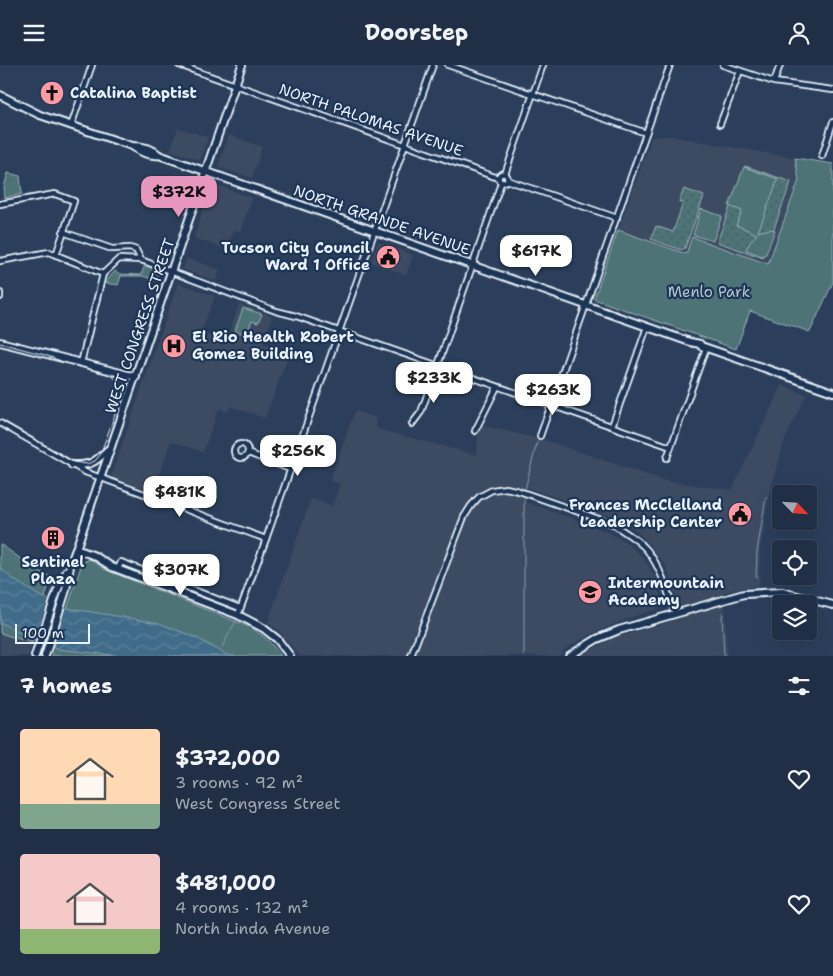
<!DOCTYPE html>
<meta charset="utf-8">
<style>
:root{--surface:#202f45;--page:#28374c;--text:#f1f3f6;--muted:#a2a9b3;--line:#3d4a5e;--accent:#e797bd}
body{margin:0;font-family:"Shantell Sans",sans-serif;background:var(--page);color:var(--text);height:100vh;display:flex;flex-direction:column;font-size:19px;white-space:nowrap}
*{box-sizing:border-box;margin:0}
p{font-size:16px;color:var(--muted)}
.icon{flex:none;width:28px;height:28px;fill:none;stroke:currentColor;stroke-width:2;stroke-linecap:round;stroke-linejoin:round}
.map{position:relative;height:591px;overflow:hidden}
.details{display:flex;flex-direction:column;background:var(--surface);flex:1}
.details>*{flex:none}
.needle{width:32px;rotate:115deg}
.buttons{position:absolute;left:772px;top:420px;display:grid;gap:10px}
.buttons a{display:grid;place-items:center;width:45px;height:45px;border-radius:5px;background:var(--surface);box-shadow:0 5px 20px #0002,0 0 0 1px var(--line);font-size:25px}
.scale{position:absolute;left:15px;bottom:12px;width:75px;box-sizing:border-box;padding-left:5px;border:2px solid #e8f1f8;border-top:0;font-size:14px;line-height:18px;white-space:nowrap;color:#e8f1f8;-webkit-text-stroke:4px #1d3557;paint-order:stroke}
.price{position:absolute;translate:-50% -42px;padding:0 11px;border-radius:10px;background:#fff;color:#222;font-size:16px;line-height:32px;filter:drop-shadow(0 1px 2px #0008)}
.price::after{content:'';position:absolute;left:50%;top:30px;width:15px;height:11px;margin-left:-8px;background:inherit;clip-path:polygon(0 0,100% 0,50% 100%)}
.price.on{background:var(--accent);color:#111}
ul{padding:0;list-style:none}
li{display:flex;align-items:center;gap:15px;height:125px;padding:0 20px}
li span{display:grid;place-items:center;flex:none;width:140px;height:100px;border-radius:5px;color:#555}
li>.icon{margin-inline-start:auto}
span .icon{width:60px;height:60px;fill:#fffc;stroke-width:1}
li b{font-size:21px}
h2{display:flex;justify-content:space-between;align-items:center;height:60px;padding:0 20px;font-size:21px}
header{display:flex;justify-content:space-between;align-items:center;height:65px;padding:0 20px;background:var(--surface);font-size:22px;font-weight:700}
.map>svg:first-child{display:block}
.built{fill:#3c4b62}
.grass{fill:url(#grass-dots);stroke:#9ab2b7}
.green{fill:#4d7376;stroke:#9ab2b7}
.water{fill:url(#water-waves);stroke:#84a1b5}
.pier{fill:#2b3f5c}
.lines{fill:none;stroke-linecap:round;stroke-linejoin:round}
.stream{stroke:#84a1b5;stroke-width:1}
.street-casing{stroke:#e8f1f8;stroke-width:8}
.secondary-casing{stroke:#e8f1f8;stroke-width:10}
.street{stroke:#1d3557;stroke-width:4.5}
.secondary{stroke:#1d3557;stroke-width:6}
.tram{stroke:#e8f1f8;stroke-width:1}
.labels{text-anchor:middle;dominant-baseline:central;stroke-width:4.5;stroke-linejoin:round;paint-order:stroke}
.poi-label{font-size:15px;font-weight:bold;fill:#e8f1f8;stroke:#1d3557;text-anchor:start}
.street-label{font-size:15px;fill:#e8f1f8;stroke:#1d3557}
.park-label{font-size:15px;fill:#b2c5ca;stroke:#1d3557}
</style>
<header><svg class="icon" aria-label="menu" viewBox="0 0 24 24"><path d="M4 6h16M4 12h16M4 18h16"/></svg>Doorstep<svg class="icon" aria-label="person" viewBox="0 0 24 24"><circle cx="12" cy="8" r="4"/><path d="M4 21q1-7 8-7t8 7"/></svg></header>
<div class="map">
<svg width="833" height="591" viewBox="0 0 833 591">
<defs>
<pattern id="grass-dots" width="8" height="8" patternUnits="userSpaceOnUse" patternTransform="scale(1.25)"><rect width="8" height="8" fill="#4d7376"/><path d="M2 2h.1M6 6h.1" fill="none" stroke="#495b5e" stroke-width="1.8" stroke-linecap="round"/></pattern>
<pattern id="water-waves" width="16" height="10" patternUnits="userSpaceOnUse" patternTransform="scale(1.25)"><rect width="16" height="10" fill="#416c89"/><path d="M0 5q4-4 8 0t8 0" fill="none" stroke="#5c819a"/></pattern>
</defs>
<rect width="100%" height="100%" fill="#2b3f5c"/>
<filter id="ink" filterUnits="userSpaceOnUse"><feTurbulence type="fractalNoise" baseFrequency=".02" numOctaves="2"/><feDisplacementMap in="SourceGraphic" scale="10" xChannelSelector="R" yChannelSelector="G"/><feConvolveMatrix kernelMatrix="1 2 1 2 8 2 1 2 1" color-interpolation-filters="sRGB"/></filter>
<g filter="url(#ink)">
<g class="built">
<path d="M178 63 208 72 200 95 170 85Z"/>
<path d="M229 70 262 82 252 113 218 102Z"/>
<path d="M669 71 795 93 799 115 768 199 692 173 686 189 618 165 652 72Z"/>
<path d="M211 118 252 133 240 166 234 164 227 184 194 173Z"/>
<path d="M378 177 413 190 406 210 371 197Z"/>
<path d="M187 193 220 205 216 216 183 204Z"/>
<path d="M178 218 215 231 201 267 226 278 239 239 272 251 263 279 289 288 265 353 230 341 228 347 219 343 203 387 171 376 153 427 111 412Z"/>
<path d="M782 320 806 330 785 374 769 429 760 484 759 520 724 527 727 591H579L611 574 683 553 679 541 666 501 645 474 632 462 616 453 523 421 522 436 591 460 611 469 629 480 642 491 656 513 663 542 626 554 589 570 565 584 558 591H300L279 566 268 557 311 433 332 441 340 419 330 416 355 346 375 353 377 364 476 390 480 360 547 376 665 416 732 425Z"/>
<path d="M0 568 32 578 28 591H0Z"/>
</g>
<g class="grass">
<path d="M745 101 791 117 763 193 717 177Z"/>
<path d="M684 124 704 131 685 183 681 185 651 174 656 161 673 167 683 138 679 137Z"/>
</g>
<g class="green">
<path d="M795 93 833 99V217L810 267 750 246 736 284 594 234 618 165 686 189 692 172 768 199 799 115Z"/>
<path d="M744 102 778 114 758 167 770 164 775 165 766 189 762 191 746 185 750 177 757 169 736 160 742 146 729 141Z"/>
<path d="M8 108 20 111 22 129 5 133 4 122Z"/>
<path d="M701 144 722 151 713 176 693 170Z"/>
<path d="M145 200 160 205 156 216 143 211H121L118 220 105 218 115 206 120 209 141 210Z"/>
<path d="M243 243 262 249 258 258 252 256 246 270 235 266Z"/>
<path d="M0 479 35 504 51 512 32 578 0 568Z"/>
<path d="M91 494 106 505 250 562C263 570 273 579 281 591H52L81 501 85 496Z"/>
</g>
<path class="water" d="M0 503 13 514 36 529 67 543 159 558 197 573 229 591H122L57 584 31 574 0 557Z"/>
<path class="pier" d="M49 532 67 540 52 585 34 578Z"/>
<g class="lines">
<g class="stream">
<path d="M525 424 537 378"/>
<path d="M756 512 757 487 766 432"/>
<path d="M723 548 722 552 724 591"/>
<path d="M222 582 237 554"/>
<path d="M524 591V433"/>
</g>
<g class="street-casing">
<g id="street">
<path d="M179 0 498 113"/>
<path d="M448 0 646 68"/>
<path d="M723 0 774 17 833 25"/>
<path d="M774 17 780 0"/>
<path d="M720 59 740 6"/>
<path d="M71 61 92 0"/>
<path d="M822 91 833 57"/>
<circle cx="503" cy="113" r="4.5"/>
<path d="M505 109 543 0"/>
<path d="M507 115 617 153"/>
<path d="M0 139 55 129 74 136 56 190"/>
<path d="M63 167 112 184 130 183 136 185 141 195"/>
<path d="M0 196 49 187 103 209"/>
<path d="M0 228V232"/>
<path d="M439 297 501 118"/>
<path d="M81 298 103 209 119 194 141 195 276 246 296 251 433 299"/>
<path d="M442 302 671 382"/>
<path d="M0 358 85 407 266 474"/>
<path d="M412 359 421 347 436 305"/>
<path d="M612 361 647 262"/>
<path d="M475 366 497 322"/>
<path d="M540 371 670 0"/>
<circle cx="241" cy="386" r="7"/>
<path d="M248 388 290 404"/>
<path d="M667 393 706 283"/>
<path d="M118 504 121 497 240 543"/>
<path d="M238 550 266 474 433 0"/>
<path d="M411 591 464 452 471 441 479 432 492 425 506 423 519 426 613 459C624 467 638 474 647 485 661 503 668 527 675 549"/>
</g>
</g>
<g class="secondary-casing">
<g id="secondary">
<path d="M0 30 40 50 132 81C141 81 152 83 159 90"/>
<path d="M132 81C140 87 148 91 159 90L690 277 700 279 701 281 833 327"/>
<path d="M0 277 136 312"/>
<path d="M72 400C92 401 96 396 110 383"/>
<path d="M76 484 95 491 112 502 238 550 263 563 277 574 290 591"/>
<path d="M35 591 58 524 67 506"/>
<path d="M45 591 66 525 70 501 76 484 242 0"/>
<path d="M569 591 597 574 619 565 744 529 782 527 833 540"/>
</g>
</g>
<use href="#street" class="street"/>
<use href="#secondary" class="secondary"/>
<path class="tram" d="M0 278 45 290 69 299 111 310 118 316 121 321V333L100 390 95 396 87 399 73 397 0 355"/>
</g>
</g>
<defs>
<g id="church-disc" transform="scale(1.25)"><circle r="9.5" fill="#ff9aa2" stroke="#1d3557"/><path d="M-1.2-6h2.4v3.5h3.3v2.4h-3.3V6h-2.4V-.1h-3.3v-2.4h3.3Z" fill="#111"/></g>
<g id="civic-disc" transform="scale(1.25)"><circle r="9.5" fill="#ff9aa2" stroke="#1d3557"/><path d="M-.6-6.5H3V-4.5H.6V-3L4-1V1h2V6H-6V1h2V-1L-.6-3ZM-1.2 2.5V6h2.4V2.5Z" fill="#111"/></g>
<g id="hospital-disc" transform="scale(1.25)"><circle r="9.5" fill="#ff9aa2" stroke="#1d3557"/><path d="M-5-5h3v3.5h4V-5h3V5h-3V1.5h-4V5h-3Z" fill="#111"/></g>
<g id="building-disc" transform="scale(1.25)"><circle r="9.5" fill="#ff9aa2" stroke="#1d3557"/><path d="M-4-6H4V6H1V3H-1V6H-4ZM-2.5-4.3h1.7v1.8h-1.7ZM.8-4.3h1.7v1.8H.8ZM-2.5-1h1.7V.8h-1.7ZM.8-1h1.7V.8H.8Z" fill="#111"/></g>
<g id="school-disc" transform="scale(1.25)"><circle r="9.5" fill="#ff9aa2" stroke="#1d3557"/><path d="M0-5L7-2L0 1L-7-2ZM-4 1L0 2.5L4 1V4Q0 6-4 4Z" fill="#111"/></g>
</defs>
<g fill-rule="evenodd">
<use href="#church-disc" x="52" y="28"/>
<use href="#civic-disc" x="388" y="192"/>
<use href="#hospital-disc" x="174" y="281"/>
<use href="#civic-disc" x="740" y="449"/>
<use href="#building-disc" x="53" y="473"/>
<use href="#school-disc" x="590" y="527"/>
</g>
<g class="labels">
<g class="poi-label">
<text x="70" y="28">Catalina Baptist</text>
<text x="370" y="183" text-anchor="end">Tucson City Council<tspan x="370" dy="17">Ward 1 Office</tspan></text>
<text x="192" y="272">El Rio Health Robert<tspan x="192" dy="17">Gomez Building</tspan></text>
<text x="722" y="440" text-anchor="end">Frances McClelland<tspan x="722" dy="17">Leadership Center</tspan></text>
<text x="53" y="497" text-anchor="middle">Sentinel<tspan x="53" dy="17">Plaza</tspan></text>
<text x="608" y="518">Intermountain<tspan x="608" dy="17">Academy</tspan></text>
</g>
<g class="street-label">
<text transform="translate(371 55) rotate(19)">NORTH PALOMAS AVENUE</text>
<text transform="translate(382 155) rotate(19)">NORTH GRANDE AVENUE</text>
<text transform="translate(140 261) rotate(-71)">WEST CONGRESS STREET</text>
</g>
<g class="park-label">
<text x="709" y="227">Menlo Park</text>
</g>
</g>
</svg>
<div class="buttons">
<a><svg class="needle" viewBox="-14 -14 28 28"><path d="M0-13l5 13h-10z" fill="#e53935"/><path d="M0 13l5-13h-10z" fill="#a2a9b3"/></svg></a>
<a><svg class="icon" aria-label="locate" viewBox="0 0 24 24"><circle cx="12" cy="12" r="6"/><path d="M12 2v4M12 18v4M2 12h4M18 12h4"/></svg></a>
<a><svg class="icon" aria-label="layers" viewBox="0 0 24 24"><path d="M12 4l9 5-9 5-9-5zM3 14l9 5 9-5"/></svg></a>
</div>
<div class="scale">100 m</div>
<b class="price on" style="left:179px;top:153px">$372K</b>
<b class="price" style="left:536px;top:212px">$617K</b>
<b class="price" style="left:434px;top:339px">$233K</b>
<b class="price" style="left:553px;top:351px">$263K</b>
<b class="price" style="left:298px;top:412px">$256K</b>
<b class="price" style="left:180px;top:453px">$481K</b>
<b class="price" style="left:181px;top:531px">$307K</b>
</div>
<section class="details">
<h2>7 homes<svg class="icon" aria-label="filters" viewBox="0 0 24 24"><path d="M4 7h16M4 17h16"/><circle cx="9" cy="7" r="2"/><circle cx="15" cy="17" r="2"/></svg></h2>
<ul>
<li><span style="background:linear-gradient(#ffd9b3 75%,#7fa58c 0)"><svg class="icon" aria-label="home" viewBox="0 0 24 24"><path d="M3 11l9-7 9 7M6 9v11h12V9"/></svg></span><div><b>$372,000</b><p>3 rooms · 92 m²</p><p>West Congress Street</p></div><svg class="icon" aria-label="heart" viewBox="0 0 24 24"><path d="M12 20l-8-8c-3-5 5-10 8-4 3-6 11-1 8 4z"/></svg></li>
<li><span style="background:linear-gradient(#f6c9c9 75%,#8fb573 0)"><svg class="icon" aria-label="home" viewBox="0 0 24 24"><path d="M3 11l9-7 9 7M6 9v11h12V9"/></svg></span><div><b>$481,000</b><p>4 rooms · 132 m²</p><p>North Linda Avenue</p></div><svg class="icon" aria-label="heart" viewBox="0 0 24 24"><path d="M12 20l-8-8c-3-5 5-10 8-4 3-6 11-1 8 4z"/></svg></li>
</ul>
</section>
